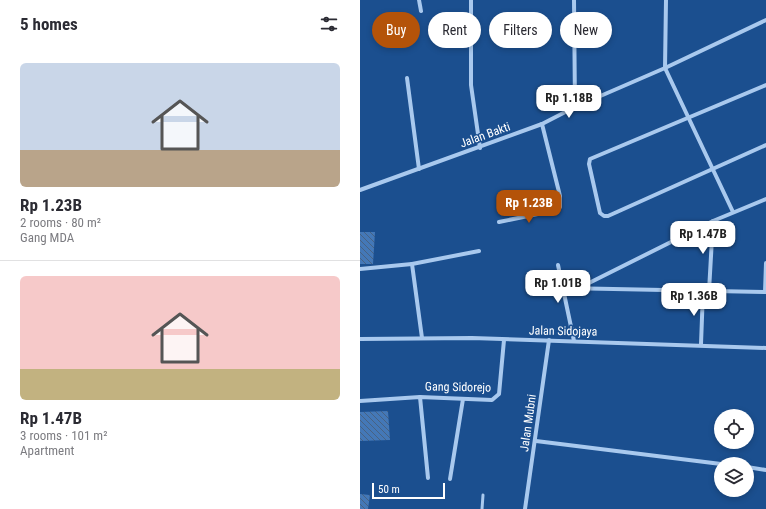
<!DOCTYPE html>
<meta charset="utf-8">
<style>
:root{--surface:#fff;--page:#f7f7f7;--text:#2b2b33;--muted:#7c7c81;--line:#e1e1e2;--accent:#b45309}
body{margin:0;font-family:"Roboto Condensed",sans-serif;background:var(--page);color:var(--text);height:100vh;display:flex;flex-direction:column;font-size:15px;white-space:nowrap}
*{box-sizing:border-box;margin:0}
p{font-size:13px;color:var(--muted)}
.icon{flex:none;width:22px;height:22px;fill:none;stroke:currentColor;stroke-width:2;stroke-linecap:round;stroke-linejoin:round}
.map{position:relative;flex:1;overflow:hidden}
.sheet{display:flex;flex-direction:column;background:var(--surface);width:360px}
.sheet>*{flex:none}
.banner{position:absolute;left:12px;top:12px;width:334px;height:36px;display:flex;gap:8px}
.tools{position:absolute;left:354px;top:409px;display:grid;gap:8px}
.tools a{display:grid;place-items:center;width:40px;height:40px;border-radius:50%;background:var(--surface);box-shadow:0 2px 6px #0003;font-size:20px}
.scale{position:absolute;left:12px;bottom:10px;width:73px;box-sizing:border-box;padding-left:4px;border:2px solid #fff;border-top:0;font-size:11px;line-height:14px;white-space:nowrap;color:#fff;-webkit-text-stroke:3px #1b4f8f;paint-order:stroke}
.price{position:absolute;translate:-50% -34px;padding:0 9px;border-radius:8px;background:#fff;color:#222;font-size:13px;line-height:26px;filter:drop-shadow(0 1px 2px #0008)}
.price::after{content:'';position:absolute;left:50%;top:24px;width:12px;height:9px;margin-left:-6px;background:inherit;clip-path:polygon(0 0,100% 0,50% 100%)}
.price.current{background:var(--accent);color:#fff}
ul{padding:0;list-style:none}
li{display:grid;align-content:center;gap:8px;height:212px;padding:0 20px}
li+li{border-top:1px solid var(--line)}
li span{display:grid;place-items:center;height:124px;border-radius:6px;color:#555}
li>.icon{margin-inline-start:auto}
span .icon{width:72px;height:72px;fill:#fffc;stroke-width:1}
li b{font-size:17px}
h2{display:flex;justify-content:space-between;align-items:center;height:48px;padding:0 20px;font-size:17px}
.pill{padding:0 14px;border-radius:18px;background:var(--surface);box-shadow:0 2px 6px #0003;font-size:14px;line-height:36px}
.pill.current{background:var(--accent);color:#fff}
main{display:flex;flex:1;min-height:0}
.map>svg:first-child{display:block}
.building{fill:url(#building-back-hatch)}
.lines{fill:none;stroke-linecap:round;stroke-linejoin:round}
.service{stroke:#a9c9ee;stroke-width:3}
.minor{stroke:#a9c9ee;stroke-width:4}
.labels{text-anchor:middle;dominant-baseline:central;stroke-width:3;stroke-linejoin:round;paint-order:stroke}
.street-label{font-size:12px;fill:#fff;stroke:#1b4f8f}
</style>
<main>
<section class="sheet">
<h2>5 homes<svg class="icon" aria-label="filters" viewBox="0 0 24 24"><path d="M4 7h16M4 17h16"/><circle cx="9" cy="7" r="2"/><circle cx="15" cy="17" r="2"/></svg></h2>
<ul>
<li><span style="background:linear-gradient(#c9d6e8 70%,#b9a48a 0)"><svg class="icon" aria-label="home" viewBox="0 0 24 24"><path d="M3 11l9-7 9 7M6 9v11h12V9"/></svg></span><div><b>Rp 1.23B</b><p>2 rooms · 80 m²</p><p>Gang MDA</p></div></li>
<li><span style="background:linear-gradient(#f6c9c9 75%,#c2b280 0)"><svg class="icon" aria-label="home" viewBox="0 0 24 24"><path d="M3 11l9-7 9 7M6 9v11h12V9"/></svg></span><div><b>Rp 1.47B</b><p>3 rooms · 101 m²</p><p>Apartment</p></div></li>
</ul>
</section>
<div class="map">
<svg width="406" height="509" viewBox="0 0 406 509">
<defs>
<pattern id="building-back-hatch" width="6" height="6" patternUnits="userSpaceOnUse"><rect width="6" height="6" fill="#4478b7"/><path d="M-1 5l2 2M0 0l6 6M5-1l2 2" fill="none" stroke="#486282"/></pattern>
</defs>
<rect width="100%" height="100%" fill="#1b4f8f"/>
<g class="building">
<path d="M0 232H15L13 264H0Z"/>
<path d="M28 411 30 440 0 441V412Z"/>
<path d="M0 494 10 495 8 509H0Z"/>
</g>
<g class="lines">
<path class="service" d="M122 509 123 495"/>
<g class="minor">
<path d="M59 0 61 11"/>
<path d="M111 0V85L120 148"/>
<path d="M214 0 215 107"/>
<path d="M306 0 305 68 373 212"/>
<path d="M47 78 59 169"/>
<path d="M406 85 230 159 229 164 240 213 244 216H248L406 145"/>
<path d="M0 190 182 124 215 107 305 68 406 20"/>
<path d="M139 222 197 210 200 207V196L182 124"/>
<path d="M198 265 214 341"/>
<path d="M0 269 52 264"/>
<path d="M203 288 406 292"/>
<path d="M217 289 353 221 406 199"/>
<path d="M349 291 353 221"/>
<path d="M405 292 406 263"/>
<path d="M62 338 52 264 119 251"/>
<path d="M0 339 112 338 406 348"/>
<path d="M341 344 343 291"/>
<path d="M60 397 68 478"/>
<path d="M0 401 60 397 132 400 139 394 144 340"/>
<path d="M176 441 361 464"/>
<path d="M387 467 406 470"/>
<path d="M90 479 103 399"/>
<path d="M165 509 189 340"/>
</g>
</g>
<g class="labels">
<g class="street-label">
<text transform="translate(125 135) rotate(-20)">Jalan Bakti</text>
<text transform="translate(203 331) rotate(1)">Jalan Sidojaya</text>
<text transform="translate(98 387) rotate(1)">Gang Sidorejo</text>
<text transform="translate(168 423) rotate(-82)">Jalan Mubni</text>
</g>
</g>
</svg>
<div class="tools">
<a><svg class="icon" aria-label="locate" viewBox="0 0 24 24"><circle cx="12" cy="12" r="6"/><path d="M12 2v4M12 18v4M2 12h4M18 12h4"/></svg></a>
<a><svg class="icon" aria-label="layers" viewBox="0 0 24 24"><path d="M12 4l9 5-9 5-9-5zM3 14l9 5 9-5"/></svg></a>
</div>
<div class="scale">50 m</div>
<b class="price" style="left:209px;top:119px">Rp 1.18B</b>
<b class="price current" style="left:169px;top:224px">Rp 1.23B</b>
<b class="price" style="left:343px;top:255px">Rp 1.47B</b>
<b class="price" style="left:198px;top:304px">Rp 1.01B</b>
<b class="price" style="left:334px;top:317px">Rp 1.36B</b>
<div class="banner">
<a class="pill current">Buy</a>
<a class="pill">Rent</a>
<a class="pill">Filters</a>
<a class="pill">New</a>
</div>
</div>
</main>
